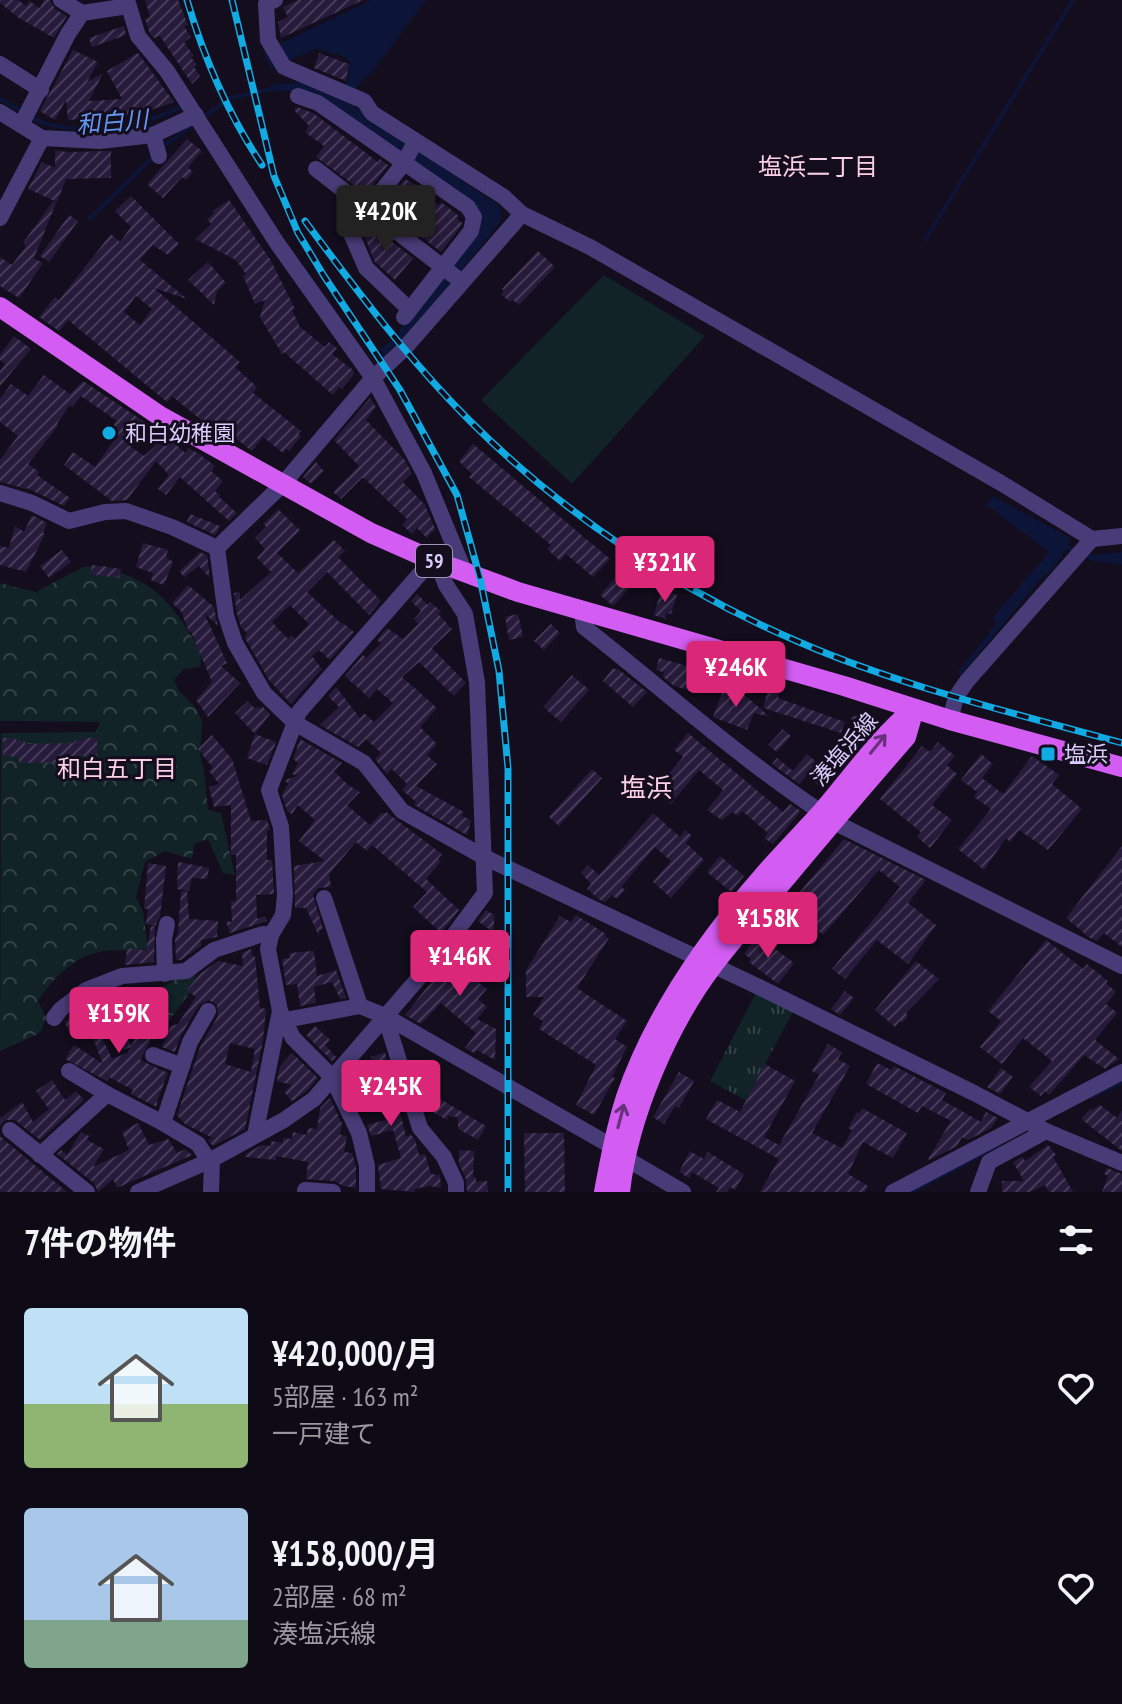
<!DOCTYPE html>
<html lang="ja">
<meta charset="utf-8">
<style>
:root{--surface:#0e0a16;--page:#17131f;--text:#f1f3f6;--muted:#9b9aa1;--accent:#db2777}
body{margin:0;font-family:"PT Sans Narrow","Noto Sans JP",sans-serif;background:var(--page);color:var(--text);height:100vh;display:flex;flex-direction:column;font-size:30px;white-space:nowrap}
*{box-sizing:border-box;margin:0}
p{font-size:26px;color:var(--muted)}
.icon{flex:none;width:44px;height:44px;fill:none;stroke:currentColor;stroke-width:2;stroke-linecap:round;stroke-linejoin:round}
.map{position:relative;height:1192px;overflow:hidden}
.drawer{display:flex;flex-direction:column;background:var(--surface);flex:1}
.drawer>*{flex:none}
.price{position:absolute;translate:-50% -68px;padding:0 18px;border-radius:8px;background:var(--accent);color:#fff;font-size:26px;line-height:52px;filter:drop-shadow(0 2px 4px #0008)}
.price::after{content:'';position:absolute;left:50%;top:48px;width:24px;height:18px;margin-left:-12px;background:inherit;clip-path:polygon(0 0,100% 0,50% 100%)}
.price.current{background:#222;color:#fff}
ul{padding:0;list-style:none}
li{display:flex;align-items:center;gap:24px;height:200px;padding:0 24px}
li span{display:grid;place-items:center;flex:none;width:224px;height:160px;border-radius:8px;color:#555}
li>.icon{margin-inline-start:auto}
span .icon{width:96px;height:96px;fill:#fffc;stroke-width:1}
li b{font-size:34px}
h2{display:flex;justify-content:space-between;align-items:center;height:96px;padding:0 24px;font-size:34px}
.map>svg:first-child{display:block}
.forest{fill:url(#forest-crowns)}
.park{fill:url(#park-tufts)}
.garden{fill:#112326}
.water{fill:#0c1537}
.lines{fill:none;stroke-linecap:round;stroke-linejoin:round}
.stream{stroke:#0c1537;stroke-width:4}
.building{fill:url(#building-hatch);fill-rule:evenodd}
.minor{stroke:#483c78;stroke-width:16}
.major{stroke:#d35df2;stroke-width:20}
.rail-casing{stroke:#12aae2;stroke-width:7}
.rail{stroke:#130d1d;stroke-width:4;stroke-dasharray:12;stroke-linecap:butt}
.oneway{stroke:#69317d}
.poi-dot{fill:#12aae2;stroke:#130d1d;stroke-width:3}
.labels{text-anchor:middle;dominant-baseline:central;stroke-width:6;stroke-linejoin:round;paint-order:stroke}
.shield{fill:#130d1d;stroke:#9e93b8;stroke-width:2}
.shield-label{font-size:20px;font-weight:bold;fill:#dacdfb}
.poi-label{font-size:22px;fill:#dacdfb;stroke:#130d1d;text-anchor:start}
.street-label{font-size:22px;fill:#dacdfb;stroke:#130d1d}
.water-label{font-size:24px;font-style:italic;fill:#6398f3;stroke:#130d1d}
.neighbourhood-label{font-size:24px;fill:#fbcfe4;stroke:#130d1d}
.quarter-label{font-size:26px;fill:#fbcfe4;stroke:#130d1d}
</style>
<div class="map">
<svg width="1122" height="1192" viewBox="0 0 1122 1192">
<defs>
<pattern id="forest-crowns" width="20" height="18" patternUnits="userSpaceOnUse" patternTransform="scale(2)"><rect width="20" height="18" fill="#112326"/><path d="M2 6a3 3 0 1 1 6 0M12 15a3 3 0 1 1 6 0" fill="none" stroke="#334246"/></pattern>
<pattern id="park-tufts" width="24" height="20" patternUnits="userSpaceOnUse" patternTransform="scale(2)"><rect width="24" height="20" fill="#112326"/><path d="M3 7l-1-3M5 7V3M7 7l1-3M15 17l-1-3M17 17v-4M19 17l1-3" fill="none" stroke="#334246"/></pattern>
<pattern id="building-hatch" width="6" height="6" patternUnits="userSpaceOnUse" patternTransform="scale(2)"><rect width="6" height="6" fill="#271b3c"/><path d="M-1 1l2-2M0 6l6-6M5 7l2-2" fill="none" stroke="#463b59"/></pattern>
</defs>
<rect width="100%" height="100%" fill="#130d1d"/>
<g class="forest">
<path d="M104 566C162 587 170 601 202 653L200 667 184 669 174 680 179 691 196 708 202 721 200 755 204 770 208 810 221 813 235 875 223 873 208 839 194 844 192 859 165 851 145 862 136 897 143 912 149 956C99 940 66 959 38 1001L46 1018 40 1033 0 1051 1 733 96 732 100 722 0 721V583L36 592 83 567Z"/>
<path d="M196 973 191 991 154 1041 135 1025C147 996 166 980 196 973Z"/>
</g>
<path class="park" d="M756 993 793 1012 746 1100 710 1081Z"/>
<path class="garden" d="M604 275 705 336 572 484 481 400Z"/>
<g class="water">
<path d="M371 0H426L372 72C361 80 350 93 354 107L498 205 502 214 499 224 403 341 394 345 385 357 380 350 398 335 401 327 473 234 477 223 316 99 284 90 275 92 270 84 306 82 338 92 348 78 350 63 345 57 316 49 271 69 263 52Z"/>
<path d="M993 496 1071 538 1068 545 1092 555 1122 552V565L1093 561 1066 549 1054 568 1040 580 961 675 957 673 996 624 993 617 1049 552 986 505Z"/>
</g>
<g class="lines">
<g class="stream">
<path d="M0 99 22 112"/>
<path d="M30 117C66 138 145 127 180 107"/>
<path d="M202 118 230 98 277 88"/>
<path d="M160 149 195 123"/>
<path d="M90 218 154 156"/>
<path d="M925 240 1073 0"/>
<path d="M1091 1097 1122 1082"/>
<path d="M912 1192 998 1146"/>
</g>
</g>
<g class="building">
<path d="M0 0H18L26 6 29 1 40 8 44 0H50L55 9 67 16 54 38 19 18 0 3Z"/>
<path d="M145 0H178L188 25 184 26 191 37 184 42 194 56 191 57 197 65 194 67 200 76 192 84 160 36 154 38 150 34 145 19 150 17Z"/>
<path d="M298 0H363L281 38 278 22 288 17 283 7Z"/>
<path d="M124 26 126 35 92 47 89 38Z"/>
<path d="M73 50 98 62 87 82 103 73 89 101 122 99 107 71 138 53 174 102 148 111 146 106 133 115 68 120 66 100 55 120 40 111Z"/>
<path d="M319 53 349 64 346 81 314 68Z"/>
<path d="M297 107 313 113 378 162 380 159 388 165 366 194 316 157 324 146 305 132 309 126 294 110Z"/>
<path d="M187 139 202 151 188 167 193 172 186 180 182 177 163 198 147 184Z"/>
<path d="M55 150 67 152 111 151V178L66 179 57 202 28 189 42 162 55 168Z"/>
<path d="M405 179 425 191 423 194 430 200 439 205 441 202 459 216 457 219 462 223 461 226 441 252 383 207Z"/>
<path d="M131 196 179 244 168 255 153 245 140 260 187 299 154 288 240 362 235 367 257 387 253 393 301 431 298 434 301 436 289 451 286 449 283 453 263 437 252 451 234 437 231 441 214 427 212 429 172 396 167 402 68 320 59 331 39 317 55 297 59 300 111 234 120 242 131 227 115 211ZM136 296 152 309 140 325 124 312Z"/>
<path d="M229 200 270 259 295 309 292 310 300 327 325 347 329 342 337 348 332 354 353 370 354 374 342 389 339 387 333 395 284 352 282 354 260 317 265 300 255 304 243 276 246 274 236 260 195 239 211 224 207 219 214 213 212 211Z"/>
<path d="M53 201 56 203 34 258 43 263 19 298 0 286V257L12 265 26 246 23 243Z"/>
<path d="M69 215 78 221 49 262 40 256Z"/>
<path d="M369 224 413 258 395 280 375 262 363 233Z"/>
<path d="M538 251 555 267 519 305 513 300 510 302 501 294 504 291 502 289Z"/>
<path d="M208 262 226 283 217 291 214 305 188 280Z"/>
<path d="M14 336 31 349 0 386V371L5 364 0 360V355Z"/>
<path d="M44 375 70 394 83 381 146 423 131 447 144 456 167 435 185 453 189 448 199 454 215 466 211 471 223 481 215 491 220 495 219 497 237 513 229 521 180 477 166 495 158 489 169 475 156 461 127 500 112 501 64 465 73 452 95 467 117 436 109 429 117 421 81 396 72 407 70 405 58 422 57 427 28 464 39 472 37 475 70 498 64 506 27 488 26 489 0 482V460L18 436 0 422V399L11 384 28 396Z"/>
<path d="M370 398 376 407 366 420 404 459 412 473 403 482 425 505 435 529 427 538 417 528 412 534 402 525 407 519 365 479 362 478 341 499 333 492 359 466 334 440Z"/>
<path d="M473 444 610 559 593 577 566 554 560 561 547 549 551 545 469 477 472 474 459 461Z"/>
<path d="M316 462 324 471 311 484 303 477Z"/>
<path d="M278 509 300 530 277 553 298 573 334 540 345 551 338 557 381 601 369 615 327 572 307 592 342 624 343 623 354 632 330 660 319 650 312 656 322 669 291 704 269 680 245 638 247 633 241 627 237 614 234 593 240 592V600L271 572 257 558 265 549 255 538 266 527 263 524ZM290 605 309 624 295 639 291 635 288 639 272 622Z"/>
<path d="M190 514 220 526 217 533 215 535 187 522Z"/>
<path d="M32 515 47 523 43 533 45 534 26 572 0 565V546L9 548 15 526 24 532Z"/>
<path d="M143 543 168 550 166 557 173 562 164 585 151 580 153 573 136 567Z"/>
<path d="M62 550 71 562 49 578 40 566Z"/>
<path d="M200 552 207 555 210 578 199 566 184 577 179 571Z"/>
<path d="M628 563 640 573 632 582 634 583 613 606 600 595Z"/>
<path d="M92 565 121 569 119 578 90 574Z"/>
<path d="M188 585 214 607 218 626 204 613 227 663 221 666 240 683 208 717 196 700 212 682 191 632H189L181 611 172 603Z"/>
<path d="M661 590 677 595 671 614 666 613 665 619 654 615Z"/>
<path d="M417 594 428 605 430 602 441 611 438 614 452 629 432 648 466 683 454 696 419 662 402 677 437 708 420 727 437 744 427 755 437 764 416 786 464 812 462 816 471 820 467 835 414 805 416 802 402 790 407 784 392 769 387 774 375 759 381 753 366 739 358 747 320 725 339 707 328 696 336 687 360 718 364 713 374 722 393 703 377 689 369 698 345 676 363 655 366 658 381 643 377 640 387 628 403 639 418 624 414 619 421 611 411 601Z"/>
<path d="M518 614 523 637 509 640 505 617Z"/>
<path d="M551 624 560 633 544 650 534 641Z"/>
<path d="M659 658 698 669 692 691 674 686 663 677 664 672 656 670Z"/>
<path d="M613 668 617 670 618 669 647 692 633 707 603 681Z"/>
<path d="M572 675 589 690 561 722 543 707Z"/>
<path d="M725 686 742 693 770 717 754 713 747 730 713 717Z"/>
<path d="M768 690 779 693 778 698 845 722 841 733 763 708Z"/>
<path d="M248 701 254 708 263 707 270 714 255 734 235 713Z"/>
<path d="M860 715 865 739 856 741 851 717Z"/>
<path d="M783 729 791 736 777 752 768 745Z"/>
<path d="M688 733 783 812 790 804 801 811 773 844 764 838 768 833 742 811 738 816 733 812 722 820 707 810 723 790 699 770 671 804 655 790 683 757 674 750Z"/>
<path d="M255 734 276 742 267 765 247 758Z"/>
<path d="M212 735 232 759 251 821 267 820 270 829 267 831V860H272L274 894 256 895 257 919 265 916 267 921 230 933 226 921 232 922 231 902 238 900H236V855H231V805L214 807 209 787 219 784 209 771 213 768 198 749Z"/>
<path d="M3 738H16V741H25V744L74 743V741L84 740V738H97V756H81V762L19 763V757L3 756Z"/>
<path d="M300 739 342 763 334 771 348 785 360 792 347 805 370 825 382 812 384 814 386 812 442 854 438 859 441 861 426 879 459 910 441 933 413 907 427 892 372 845 367 851 356 842 329 874 331 887 318 888 313 895 323 929 319 930V936L306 908H295L294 866 325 861 299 841 315 820 298 805 292 814 287 811 282 795 288 784 285 780 298 776 292 774 298 763 293 759Z"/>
<path d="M938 742 955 756 947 765 957 774 932 805 952 820 930 848 917 837 921 832 880 799 922 746 930 752Z"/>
<path d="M807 754 828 772 819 786 807 775 799 784 772 764 777 758 793 771Z"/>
<path d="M981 754 993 764 982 778 1003 794 1032 756 1059 775 1052 784 1082 809 1048 850 1019 830 1010 842 1006 838 984 870 958 849 991 809 974 797 977 792 961 780Z"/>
<path d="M592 769 602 778 559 826 549 817Z"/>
<path d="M653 813 680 837 685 830 692 836 686 843 704 860 671 898 653 882 671 861 655 847 621 887 625 890 617 899 612 895 605 902 600 900 587 889 591 884 581 873 588 865 599 875Z"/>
<path d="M844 839 926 880 908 903 936 925 908 964 877 940 845 979 832 969 900 887 879 870 823 935 789 905Z"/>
<path d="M1122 846V947L1104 933 1097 941 1090 938 1066 918Z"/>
<path d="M720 856 744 876 731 892 707 872Z"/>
<path d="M178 862 209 868 207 879 192 878 189 891 177 889Z"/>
<path d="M148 863 166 866 160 916 155 926 146 924 148 909H144Z"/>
<path d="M181 891H187L189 919 218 921 217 937 201 940V946L181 960H176L175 940 178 932Z"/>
<path d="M486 910 494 915V933L478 921Z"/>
<path d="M576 915 606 934 604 936 609 938 577 988 627 1021 615 1039 627 1047 612 1077 615 1078 594 1115 576 1105 596 1065 539 1029 543 1021 533 1015 544 997H526V970L560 916 571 922Z"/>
<path d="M151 926 155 927 154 962 125 965 127 948 146 951Z"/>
<path d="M484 934 492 940 468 967 470 969 467 973 487 989 478 999 487 1007 477 1019 496 1029 495 1060 477 1050 474 1053 465 1048 476 1033 441 1003 421 1024 405 1015 456 951 464 943 473 948Z"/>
<path d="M757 935 794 963 778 984 749 962 751 959 744 954Z"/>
<path d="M1046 940 1083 969 1087 964 1108 981 1106 983 1116 992 1106 1004 1117 1013 1095 1040 1119 1059 1105 1069 1084 1055 1049 1095 1045 1091 1041 1096 1029 1087 1052 1061 1023 1038 1002 1064 980 1047 1001 1021 988 1011Z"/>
<path d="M251 949 253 957 255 956 260 1008 266 1009 263 1040 245 1129 213 1146 208 1140 213 1138 185 1124 177 1115 200 1047 218 1016 217 1005 209 1000 199 1005 180 1037 175 1052 162 1047 171 1026 178 1024 196 997 187 990 200 974 218 961 243 966 242 953ZM230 1043 255 1049 251 1072 225 1064Z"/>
<path d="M314 951 317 976 336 970 346 998 340 999 332 982 314 987 316 1003 300 1006 297 984 286 985 282 959 290 958 289 953Z"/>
<path d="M916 961 939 979 906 1013 908 1016 902 1023 900 1021 895 1027 875 1010Z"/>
<path d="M117 990 126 1014 115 1018 123 1022 131 1046 139 1032 151 1040 140 1060 168 1073 157 1101V1107L131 1094 133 1090 109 1077 107 1081 65 1059 74 1045 103 1064 87 1023 68 1030 65 1022 86 1004 112 1059 127 1053 131 1047 123 1050 104 995Z"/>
<path d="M845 991 854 998 840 1015 831 1009Z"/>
<path d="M315 1026 330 1040 325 1045 336 1057 332 1061 306 1035Z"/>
<path d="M828 1044 842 1052 838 1059 850 1066 812 1133 842 1148 852 1130 848 1128 857 1112 859 1114 862 1108 907 1133 893 1158 863 1142 848 1174 868 1186 865 1192H760L779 1159 706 1119 717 1100 740 1112 765 1064 795 1081 764 1137 779 1145 819 1075 812 1071Z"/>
<path d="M385 1052 406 1136 411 1135 415 1139 419 1155 425 1154 431 1174 440 1175 441 1188 429 1186 414 1189 415 1192 381 1189 378 1165 401 1158 393 1130 371 1136 367 1125 386 1120 380 1100 360 1105 350 1084 349 1088 345 1080 358 1065 372 1061 371 1057Z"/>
<path d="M292 1053 318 1078 307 1091 292 1101 284 1092 292 1085 277 1081 280 1066Z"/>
<path d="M877 1063 891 1070 894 1066 946 1093 942 1100 981 1122 986 1112 998 1118 991 1128 968 1140 962 1137 957 1146 930 1160 928 1159 951 1121 922 1106 918 1113 866 1084Z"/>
<path d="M1001 1068 1013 1077 1000 1094 987 1087Z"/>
<path d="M679 1072 694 1081 679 1108 675 1106 664 1124 653 1117Z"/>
<path d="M52 1080 65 1100 76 1091 84 1100 40 1140 15 1120H5L0 1126V1118L22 1102 33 1122 49 1109 36 1091Z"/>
<path d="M428 1092 486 1126 478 1140 458 1129V1117L448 1116 447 1120 425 1108 423 1102Z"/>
<path d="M330 1098 342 1124 340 1135 347 1136 344 1152 352 1153 356 1167V1188L343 1186 334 1181 306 1179 308 1162 276 1156V1160L245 1157 246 1154 261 1145 271 1146V1141L283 1143V1138L292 1139 293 1132 307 1135 308 1128 317 1129 320 1108Z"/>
<path d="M1100 1105 1117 1118 1122 1111V1151L1081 1119 1090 1109 1092 1110Z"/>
<path d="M138 1123 149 1145 168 1139 177 1153 185 1149 192 1155 117 1188 113 1179 98 1192 94 1183 57 1154 61 1150 67 1155 81 1132 89 1136 87 1140 104 1149 93 1167 129 1150 122 1132Z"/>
<path d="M524 1133H564L565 1192H525Z"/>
<path d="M0 1135 3 1139 67 1192H0Z"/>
<path d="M1048 1145 1056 1155 1053 1157 1073 1192H1049L1045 1185 1030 1192H1002V1181H1024L1013 1162 1022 1157 1025 1161Z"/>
<path d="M459 1150 474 1151 473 1177H476V1182L487 1181 488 1192H467L466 1179 459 1164Z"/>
<path d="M690 1151 704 1159 708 1152 744 1174 735 1190 730 1187 727 1192H716L719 1188 692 1172 689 1178 679 1172Z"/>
<path d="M1107 1168 1122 1174V1192H1102L1108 1176 1104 1174Z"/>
</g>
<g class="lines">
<g class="minor">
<path d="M61 0 82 13"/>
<path d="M127 0 138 36 167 71 277 243 373 378 424 473 465 573"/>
<path d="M275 0 266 4 268 40 284 67 364 101 372 113 504 197 522 214 590 247 1001 483 1092 539 1122 536"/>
<path d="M0 64 41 90"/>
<path d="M298 96 318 103 468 207 474 217 471 231 404 317"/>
<path d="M0 112 42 138 100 141 153 135 196 115"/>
<path d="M21 125 68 34 82 13 128 6"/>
<path d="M153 135 159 156"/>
<path d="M316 169 462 282"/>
<path d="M0 218 42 138"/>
<path d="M409 309 366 268 350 231 404 163 415 142"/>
<path d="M0 493 32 503 69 521 105 512 126 511 172 527 217 548"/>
<path d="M217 548 226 616 235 643 264 693 295 723 364 763 402 811 484 857 761 988 974 1093 1046 1131 1122 1163"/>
<path d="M217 548 282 485 373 378 404 349 522 214"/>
<path d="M582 611 584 627C663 689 738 757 821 812"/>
<path d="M950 720 956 697 967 681 1092 539"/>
<path d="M832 821 1122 966"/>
<path d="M324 898 360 1006"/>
<path d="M165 974 164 939 167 924"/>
<path d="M385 1016 420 1128 444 1157 456 1183V1192"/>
<path d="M54 1018 61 1009 86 990 122 976 186 971 214 950 263 934 271 935"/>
<path d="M285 1020 360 1006 385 1016 613 1147"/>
<path d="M153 1055 182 1066"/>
<path d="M69 1071 107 1094"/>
<path d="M163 1123 190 1042 208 1011"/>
<path d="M10 1130 87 1192"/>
<path d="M255 1135 280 1011"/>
<path d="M40 1155 107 1094 163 1123 198 1144 209 1161"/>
<path d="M625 1158 683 1192"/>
<path d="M305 1190 333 1192"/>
<path d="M138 1192 209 1161 284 1120 314 1099 442 951 485 893 477 682 465 614 446 585 437 562"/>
<path d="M211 1192 212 1159"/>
<path d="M367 1192V1166L359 1133 332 1077 293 1038 280 1011 268 949 271 935 283 915 285 895 281 827 269 790 299 712 432 560"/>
<path d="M893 1192 1122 1072"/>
<path d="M978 1192 989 1162 1046 1131"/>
</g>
<g class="major">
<path d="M0 307 160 416 371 533 432 560 518 592 844 686 950 720 1122 767"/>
<path d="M604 1192C610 1160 616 1128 626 1097 654 1016 707 940 763 876 782 854 802 834 821 813 852 777 878 739 914 709"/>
<path d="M620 1192C628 1117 668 1024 714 964 736 935 760 908 784 880 824 832 865 784 906 737L914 709"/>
</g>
<g class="rail-casing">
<g id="rail">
<path d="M187 0C204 58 228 114 262 165"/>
<path d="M232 0 274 176 298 233 324 276 400 390 457 495 480 578 499 671 508 768V1192"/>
<path d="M305 221C357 291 409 360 470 421 563 514 679 591 799 642 903 687 1014 713 1122 743"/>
</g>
</g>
<use href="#rail" class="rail"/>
</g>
<defs><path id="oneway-shaft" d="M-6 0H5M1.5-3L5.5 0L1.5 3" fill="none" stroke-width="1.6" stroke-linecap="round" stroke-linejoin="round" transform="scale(2)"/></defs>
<g class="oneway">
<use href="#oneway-shaft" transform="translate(878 744) rotate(-51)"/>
<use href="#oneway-shaft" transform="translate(621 1116) rotate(-75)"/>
</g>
<g class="poi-dot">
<circle cx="109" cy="433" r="8"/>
<rect x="1040" y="746" width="16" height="16" rx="4"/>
</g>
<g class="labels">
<rect class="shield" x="416" y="545" width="36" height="32" rx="6"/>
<g class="shield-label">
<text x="434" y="561">59</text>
</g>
<g class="poi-label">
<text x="125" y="433">和白幼稚園</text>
<text x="1064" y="754">塩浜</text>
</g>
<g class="street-label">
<text transform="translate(844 749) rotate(-49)">湊塩浜線</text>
</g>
<g class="water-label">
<text transform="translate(112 122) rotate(-5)">和白川</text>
</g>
<g class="neighbourhood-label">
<text x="818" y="166">塩浜二丁目</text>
<text x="117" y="768">和白五丁目</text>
</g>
<g class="quarter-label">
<text x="646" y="787">塩浜</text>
</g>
</g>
</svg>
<b class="price current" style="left:386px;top:253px">¥420K</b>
<b class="price" style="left:665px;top:604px">¥321K</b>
<b class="price" style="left:736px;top:709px">¥246K</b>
<b class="price" style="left:768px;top:960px">¥158K</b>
<b class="price" style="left:460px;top:998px">¥146K</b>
<b class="price" style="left:119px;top:1055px">¥159K</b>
<b class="price" style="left:391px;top:1128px">¥245K</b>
</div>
<section class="drawer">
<h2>7件の物件<svg class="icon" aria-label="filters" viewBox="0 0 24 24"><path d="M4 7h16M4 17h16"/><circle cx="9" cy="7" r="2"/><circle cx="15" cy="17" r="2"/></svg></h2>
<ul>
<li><span style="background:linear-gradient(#bfe0f5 60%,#8fb573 0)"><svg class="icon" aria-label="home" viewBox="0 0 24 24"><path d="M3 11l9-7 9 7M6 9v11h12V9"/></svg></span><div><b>¥420,000/月</b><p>5部屋 · 163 m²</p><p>一戸建て</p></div><svg class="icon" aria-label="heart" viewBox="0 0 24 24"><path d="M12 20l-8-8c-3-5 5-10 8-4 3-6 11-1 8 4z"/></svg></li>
<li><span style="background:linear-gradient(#a9c7e8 70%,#7fa58c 0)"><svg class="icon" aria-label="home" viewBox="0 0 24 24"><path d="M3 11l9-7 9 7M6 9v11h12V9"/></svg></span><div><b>¥158,000/月</b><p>2部屋 · 68 m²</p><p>湊塩浜線</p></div><svg class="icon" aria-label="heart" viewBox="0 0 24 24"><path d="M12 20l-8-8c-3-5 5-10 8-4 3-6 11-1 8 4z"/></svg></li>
</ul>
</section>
